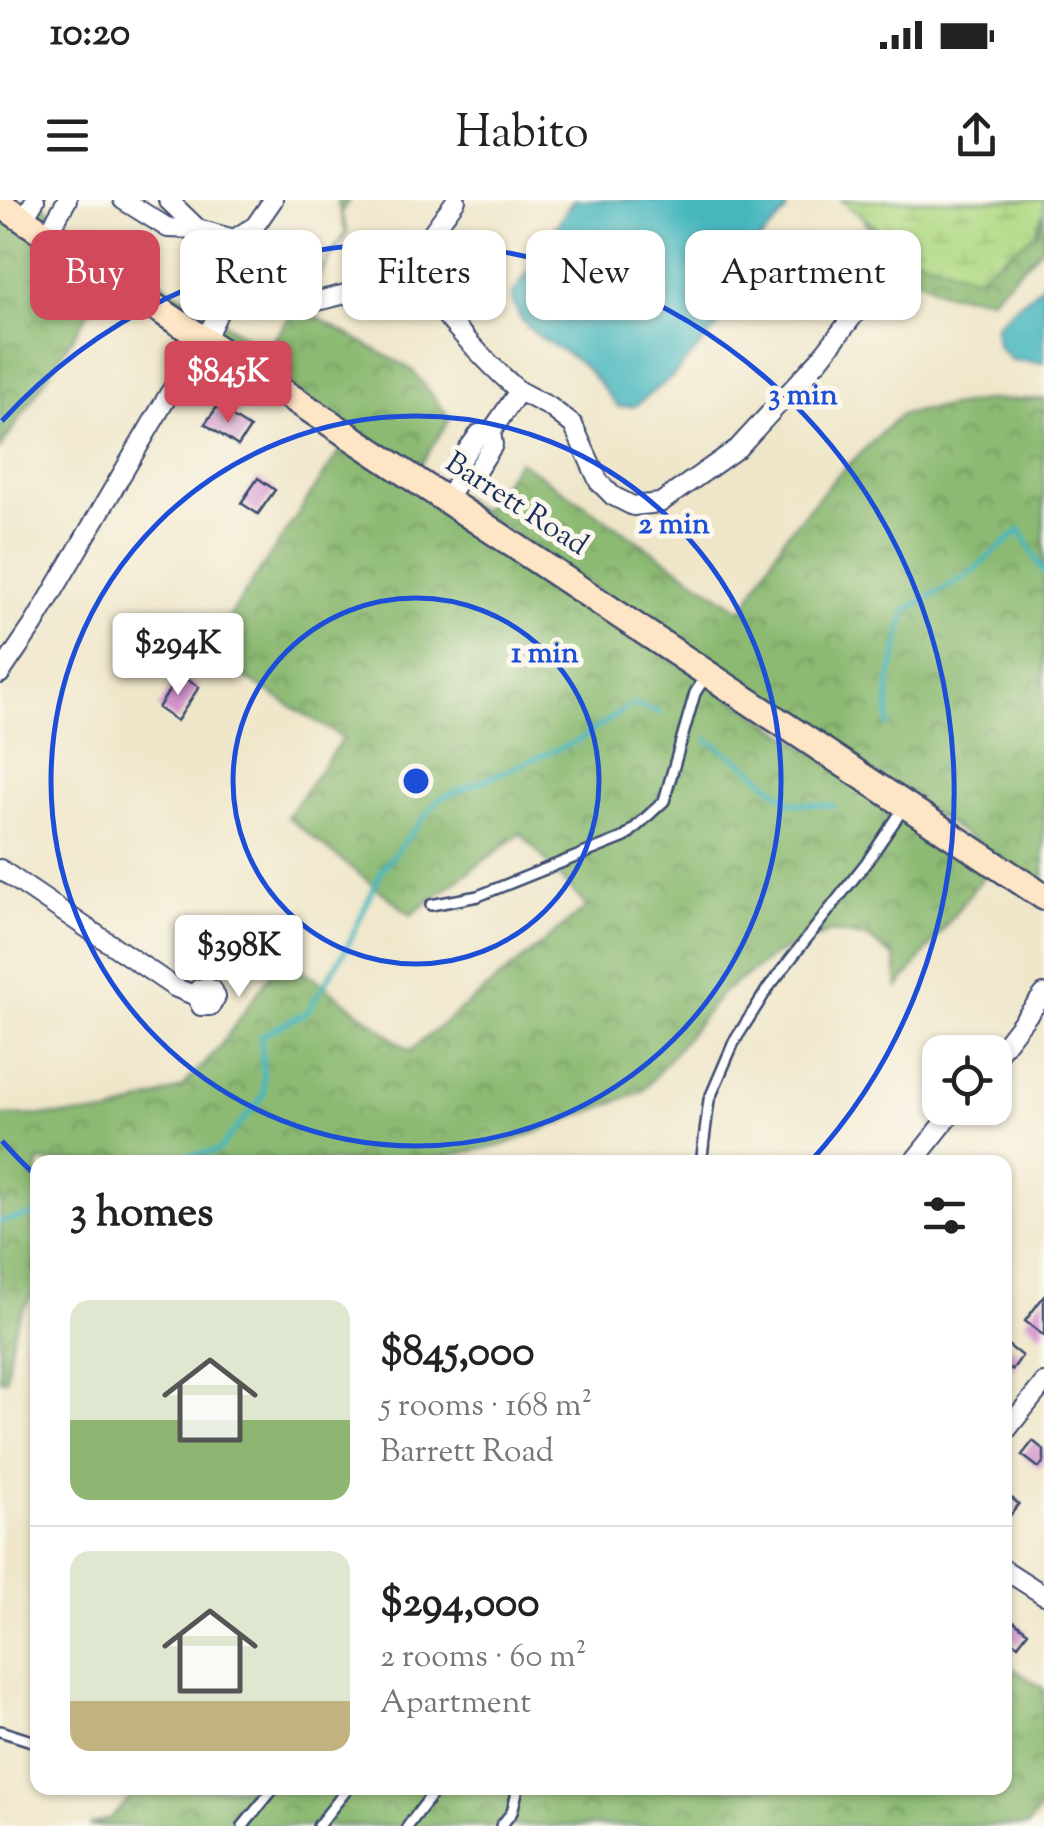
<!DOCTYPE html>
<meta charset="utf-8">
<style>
:root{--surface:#fff;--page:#f6f6f6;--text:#222;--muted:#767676;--line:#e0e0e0;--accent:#d1495b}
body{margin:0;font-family:"Sorts Mill Goudy",serif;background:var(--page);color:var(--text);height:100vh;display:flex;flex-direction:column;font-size:38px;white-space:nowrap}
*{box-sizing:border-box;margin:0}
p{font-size:32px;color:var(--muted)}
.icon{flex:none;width:55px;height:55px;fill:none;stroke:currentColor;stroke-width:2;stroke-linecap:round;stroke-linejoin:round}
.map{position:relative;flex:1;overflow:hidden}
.sheet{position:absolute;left:30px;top:955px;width:982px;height:640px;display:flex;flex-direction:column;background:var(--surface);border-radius:20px;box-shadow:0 2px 8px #0004}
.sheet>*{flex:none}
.guide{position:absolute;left:30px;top:30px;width:985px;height:90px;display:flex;gap:20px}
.tools{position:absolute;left:922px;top:835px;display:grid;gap:20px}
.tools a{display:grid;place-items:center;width:90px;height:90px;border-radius:20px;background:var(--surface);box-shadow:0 2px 8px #0004;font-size:50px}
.price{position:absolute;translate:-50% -85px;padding:0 22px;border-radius:10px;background:#fff;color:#222;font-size:32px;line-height:65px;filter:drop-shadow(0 2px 5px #0008)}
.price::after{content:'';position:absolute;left:50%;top:60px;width:30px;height:22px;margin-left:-15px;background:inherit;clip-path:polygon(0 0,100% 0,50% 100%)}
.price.active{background:var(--accent);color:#fff}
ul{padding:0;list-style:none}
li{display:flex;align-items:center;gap:30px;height:250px;padding:0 40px}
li+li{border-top:2px solid var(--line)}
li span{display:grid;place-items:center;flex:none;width:280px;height:200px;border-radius:20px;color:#555}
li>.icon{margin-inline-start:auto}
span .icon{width:120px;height:120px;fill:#fffc;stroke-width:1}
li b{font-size:42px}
h2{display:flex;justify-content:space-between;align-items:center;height:120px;padding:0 40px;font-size:42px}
.tag{padding:0 35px;border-radius:20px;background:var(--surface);box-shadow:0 2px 8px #0004;font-size:35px;line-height:90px}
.tag.active{background:var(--accent);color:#fff}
.status{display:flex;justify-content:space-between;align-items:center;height:70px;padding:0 50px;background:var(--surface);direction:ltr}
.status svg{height:28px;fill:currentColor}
header{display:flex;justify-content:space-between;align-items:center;height:130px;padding:0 40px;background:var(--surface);font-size:45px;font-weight:600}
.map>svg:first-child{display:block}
.forest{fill:url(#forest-crowns);stroke:#547468;stroke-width:2.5}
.wetland{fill:url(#wetland-marsh);stroke:#668472;stroke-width:2.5}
.water{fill:#47b7be;stroke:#31738e;stroke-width:2.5}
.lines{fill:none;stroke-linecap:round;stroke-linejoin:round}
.stream{stroke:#47b7be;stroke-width:5}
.building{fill:#d293cd}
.lane-casing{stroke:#3b4a6e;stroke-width:14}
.street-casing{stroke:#3b4a6e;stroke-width:22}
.secondary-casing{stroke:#3b4a6e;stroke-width:30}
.lane{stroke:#fff;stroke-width:9}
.street{stroke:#fff;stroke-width:18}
.secondary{stroke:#fee5c5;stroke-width:25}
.ring{fill:none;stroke:#1d4ed8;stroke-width:5}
.labels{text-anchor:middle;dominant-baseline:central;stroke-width:10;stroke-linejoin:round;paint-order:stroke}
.street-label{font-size:30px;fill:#1b2f5e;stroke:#fbf7ec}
.centre{fill:#1d4ed8;stroke:#fbf7ec;stroke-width:5}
.ring-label{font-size:30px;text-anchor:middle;font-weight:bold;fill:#1d4ed8;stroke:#fbf7ec;stroke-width:10;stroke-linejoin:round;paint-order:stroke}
</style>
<div class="status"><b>10:20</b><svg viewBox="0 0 49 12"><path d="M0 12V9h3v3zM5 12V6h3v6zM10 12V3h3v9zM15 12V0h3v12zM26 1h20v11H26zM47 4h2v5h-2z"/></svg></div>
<header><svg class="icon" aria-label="menu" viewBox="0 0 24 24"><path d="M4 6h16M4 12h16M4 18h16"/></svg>Habito<svg class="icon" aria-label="share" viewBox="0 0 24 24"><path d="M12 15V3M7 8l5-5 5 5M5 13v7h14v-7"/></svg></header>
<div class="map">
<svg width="1044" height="1626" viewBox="0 0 1044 1626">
<defs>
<pattern id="forest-crowns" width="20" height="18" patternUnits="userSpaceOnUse" patternTransform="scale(2.5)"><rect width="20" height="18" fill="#8cba72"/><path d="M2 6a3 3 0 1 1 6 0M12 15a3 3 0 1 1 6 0" fill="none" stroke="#729861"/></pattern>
<pattern id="wetland-marsh" width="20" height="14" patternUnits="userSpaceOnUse" patternTransform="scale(2.5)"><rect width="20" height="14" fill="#b1da85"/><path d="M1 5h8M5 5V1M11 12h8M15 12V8" fill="none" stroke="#98bb75"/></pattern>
</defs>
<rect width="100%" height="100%" fill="#fbf7ec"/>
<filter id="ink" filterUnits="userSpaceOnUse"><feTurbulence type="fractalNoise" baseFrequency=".01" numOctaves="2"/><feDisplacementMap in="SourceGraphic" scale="20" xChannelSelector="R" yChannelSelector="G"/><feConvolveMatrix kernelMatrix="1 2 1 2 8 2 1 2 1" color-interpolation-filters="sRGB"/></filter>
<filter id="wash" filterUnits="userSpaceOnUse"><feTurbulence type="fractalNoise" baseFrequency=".0048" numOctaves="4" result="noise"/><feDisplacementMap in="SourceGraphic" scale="40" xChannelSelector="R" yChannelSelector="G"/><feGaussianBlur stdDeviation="2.25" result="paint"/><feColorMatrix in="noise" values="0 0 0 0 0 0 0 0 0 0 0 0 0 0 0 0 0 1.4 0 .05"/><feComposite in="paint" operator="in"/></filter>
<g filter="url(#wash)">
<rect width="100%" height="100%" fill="#efe6c9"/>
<g class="forest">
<path d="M9 0H34L264 149 270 146 346 32 337 0H349L341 12 347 32 296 111 318 118 412 170 450 218 418 269 481 311 519 261 742 411 785 336 837 276 901 214 988 200 1044 199V687Z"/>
<path d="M1044 12V46L991 98 944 93 889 64 861 14 911 55 1036 33Z"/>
<path d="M0 13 107 84 0 249Z"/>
<path d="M346 242 989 669 898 788 895 758 867 737 830 732 776 754 723 792 643 891 503 945 416 962H38L37 1091C12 1116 10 1145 6 1179L0 1180V916L110 914 181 888 218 849 284 755 410 851 587 707 521 633 411 715 287 617 343 538 205 453Z"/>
<path d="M1005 1463 1044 1489V1604L1027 1626H89L111 1618 140 1588H1005Z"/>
</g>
<path class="wetland" d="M841 0H1044V12L1036 33 976 77 911 55Z"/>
<g class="water">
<path d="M573 0H786V12L746 56 748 80 743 98 672 177 635 206 618 207C606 193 595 176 582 165 553 140 520 137 512 96Z"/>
<path d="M1044 82V163L1011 160 997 145 995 127C1011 105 1031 99 1044 82Z"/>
</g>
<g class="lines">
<g class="stream">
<path d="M888 526 889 486 906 410 967 376 1020 330 1044 373"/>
<path d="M708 540 749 567 791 603 834 606"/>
<path d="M149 962 218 951 264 895 261 836 308 811 346 749 383 668 439 599 577 541 633 504 660 513"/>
<path d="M0 1022 38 1014"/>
</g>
</g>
<g id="blocks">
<g class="building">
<path d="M217 207 250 228 238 246 205 224Z"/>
<path d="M258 278 275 290 258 314 241 303Z"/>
<path d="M179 475 199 487 177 521 158 508Z"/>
<path d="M1044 1096V1136L1025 1121Z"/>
<path d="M1005 1143 1022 1156 1012 1170 1005 1165Z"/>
<path d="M1033 1241 1044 1250V1261L1039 1268 1022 1255Z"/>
<path d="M1005 1293 1019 1304 1005 1322Z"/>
<path d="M1011 1419 1028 1432 1018 1445 1005 1436V1426Z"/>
</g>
</g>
</g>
<g filter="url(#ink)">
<use href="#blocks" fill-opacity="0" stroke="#3b4a6e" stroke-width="2.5"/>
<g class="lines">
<g class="lane-casing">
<g id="lane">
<path d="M431 705 478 696 625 637 664 601 695 493 707 474"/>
<path d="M702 956 709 900 734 842 768 788 869 659 905 606"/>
<path d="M0 1531 38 1543"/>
<path d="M243 1626 274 1588"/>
<path d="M318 1626 348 1588"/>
<path d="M408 1626 437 1588"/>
<path d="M501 1626 512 1612 518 1588"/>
</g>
</g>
<g class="street-casing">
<g id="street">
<path d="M123 0 168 28 198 29 234 39 255 26 273 0"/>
<path d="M168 0 198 29"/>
<path d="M456 0C444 18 419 44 418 67 417 94 497 172 519 191L491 232"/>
<path d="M23 19 35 0"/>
<path d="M47 35 67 0"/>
<path d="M241 74 274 95 301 105 419 76"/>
<path d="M519 191 550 207 573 225 599 282 613 296 633 306 660 303 738 248 819 160 861 106"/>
<path d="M448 299 458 280 456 266 479 234 491 232 493 245 472 278 458 280"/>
<path d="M0 474 34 424 169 194 205 140 228 93 244 70 245 32"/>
<path d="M0 669 174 787 196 796 201 806H210L216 797 213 790 206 787 199 789 196 796"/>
<path d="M995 857 1044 794"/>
<path d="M913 962 956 908"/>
<path d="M1005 1232 1044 1183"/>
<path d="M1005 1370 1044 1395"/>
</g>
</g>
<g class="secondary-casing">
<path id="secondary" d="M0 4 1044 697"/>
</g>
<use href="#lane" class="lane"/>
<use href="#street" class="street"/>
<use href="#secondary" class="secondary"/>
</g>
</g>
<g class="ring">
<circle cx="416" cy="581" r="183"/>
<circle cx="416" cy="581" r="365"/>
<path d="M35 975A548 548 0 0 1 2 941M2 221A548 548 0 1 1 810 962"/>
</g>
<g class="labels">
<g class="street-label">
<text transform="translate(516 305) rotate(33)">Barrett Road</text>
</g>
</g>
<circle cx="416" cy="581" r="15" class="centre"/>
<g class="ring-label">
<text x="803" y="204">3 min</text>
<text x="674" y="333">2 min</text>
<text x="545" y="462">1 min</text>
</g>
</svg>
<div class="tools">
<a><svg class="icon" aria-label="locate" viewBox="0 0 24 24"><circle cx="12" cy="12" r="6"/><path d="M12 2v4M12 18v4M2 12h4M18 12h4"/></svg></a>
</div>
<b class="price active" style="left:228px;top:226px">$845K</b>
<b class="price" style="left:178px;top:498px">$294K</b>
<b class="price" style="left:239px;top:800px">$398K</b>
<div class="guide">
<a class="tag active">Buy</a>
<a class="tag">Rent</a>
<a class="tag">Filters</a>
<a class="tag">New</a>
<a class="tag">Apartment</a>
</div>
<section class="sheet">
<h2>3 homes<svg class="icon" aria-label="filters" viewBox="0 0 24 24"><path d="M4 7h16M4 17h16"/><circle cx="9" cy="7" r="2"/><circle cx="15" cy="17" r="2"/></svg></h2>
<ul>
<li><span style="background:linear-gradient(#dfe7d0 60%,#8fb573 0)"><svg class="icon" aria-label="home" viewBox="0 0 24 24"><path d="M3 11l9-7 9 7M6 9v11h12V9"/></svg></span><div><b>$845,000</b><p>5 rooms · 168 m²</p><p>Barrett Road</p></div></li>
<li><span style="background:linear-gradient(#dfe7d0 75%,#c2b280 0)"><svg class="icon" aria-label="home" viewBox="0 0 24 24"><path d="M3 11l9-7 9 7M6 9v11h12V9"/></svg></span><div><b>$294,000</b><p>2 rooms · 60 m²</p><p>Apartment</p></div></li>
</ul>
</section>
</div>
